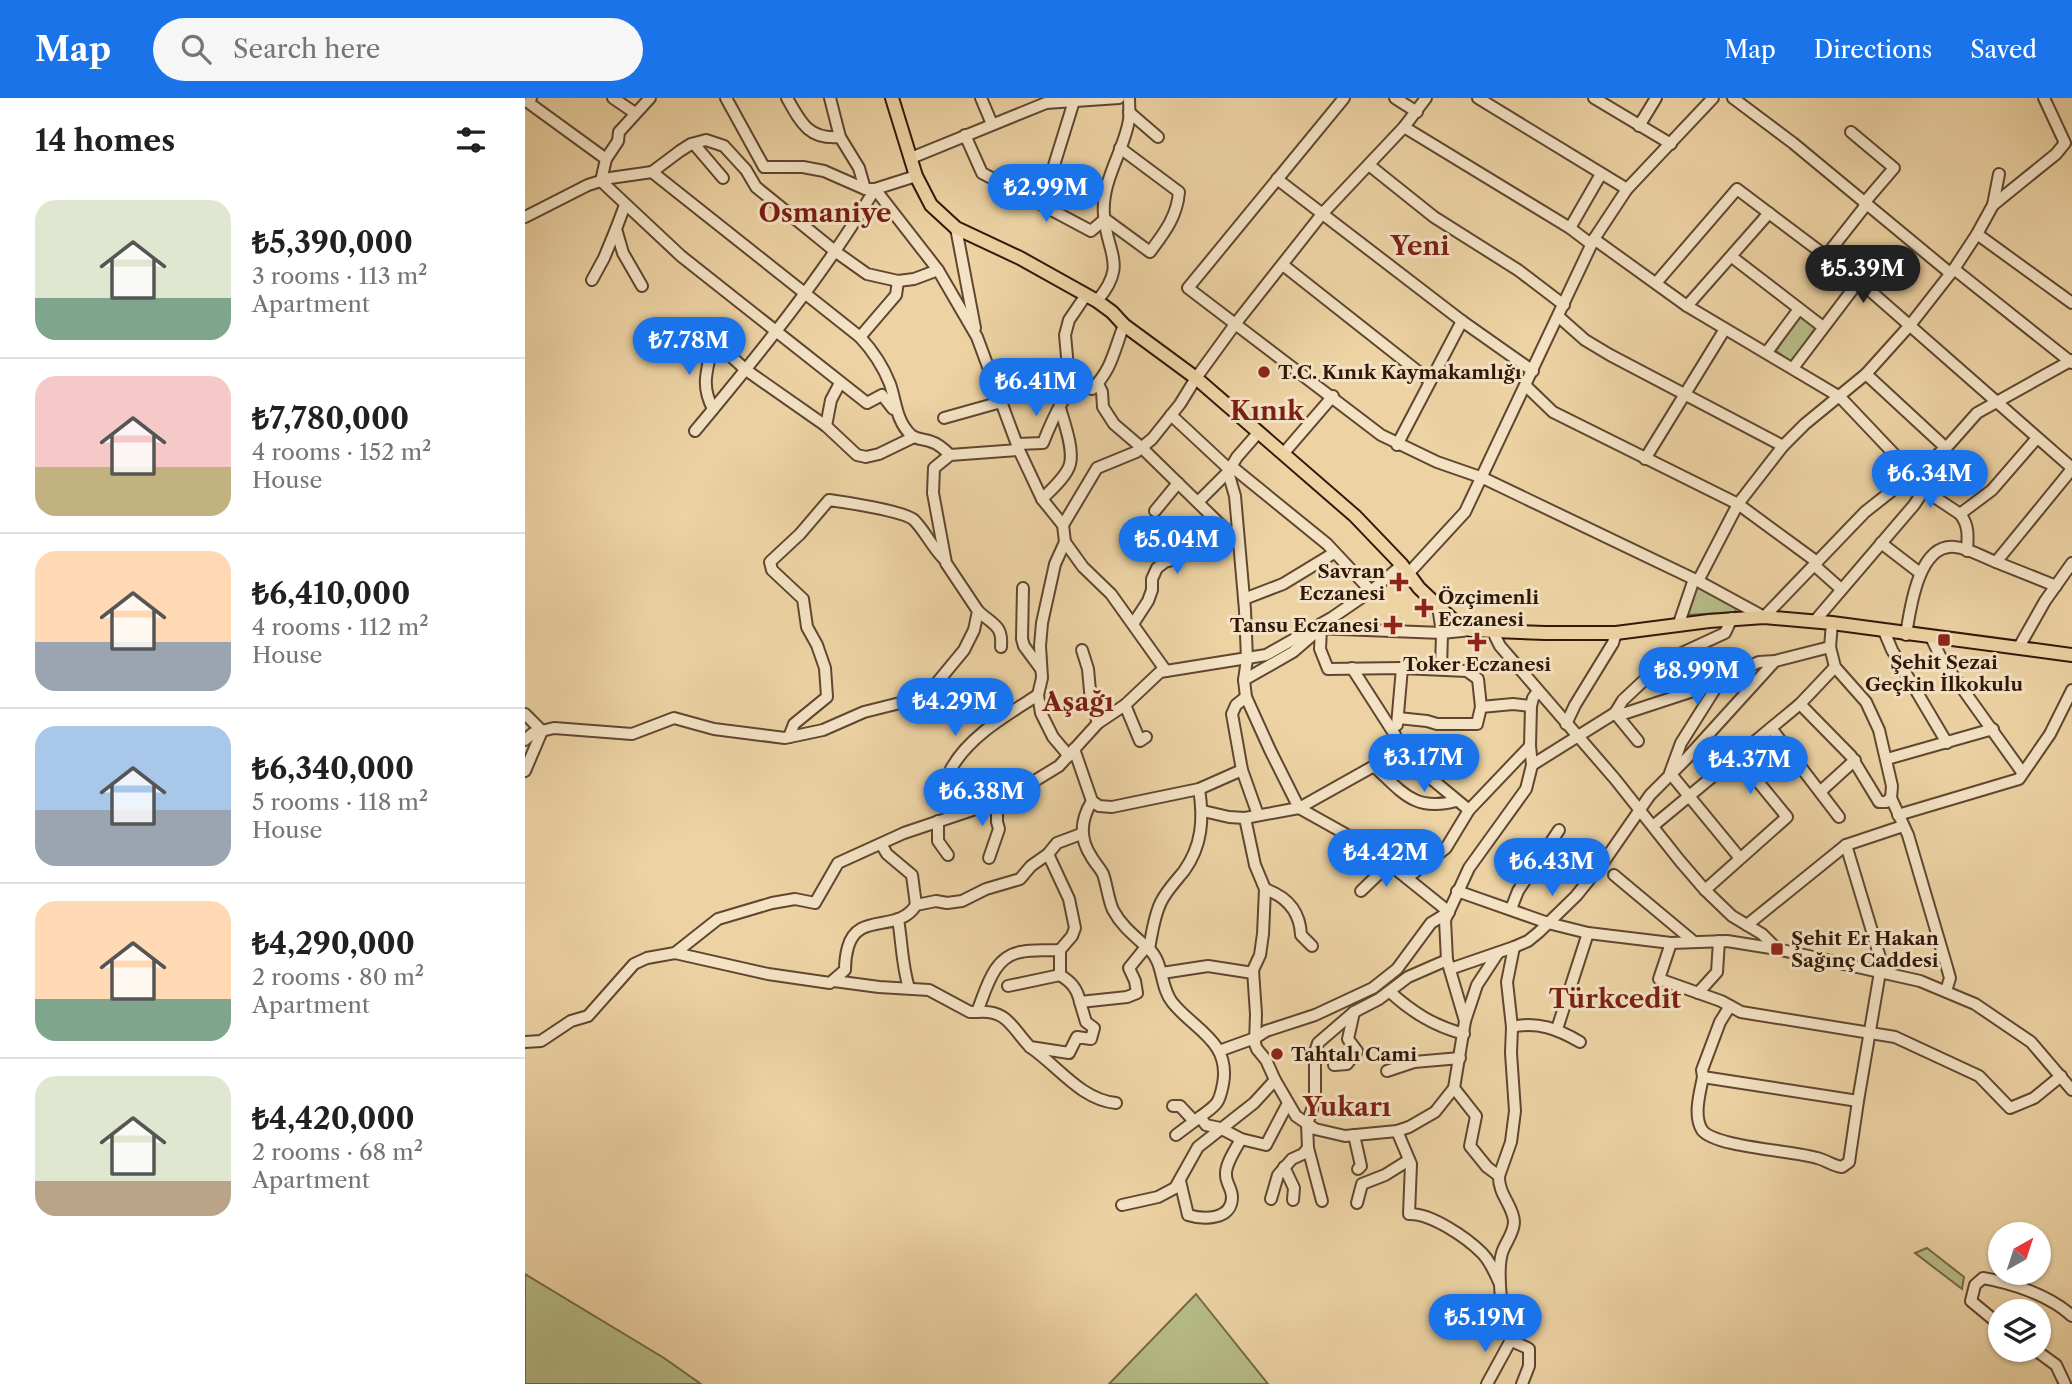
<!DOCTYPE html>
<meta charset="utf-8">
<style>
:root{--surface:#fff;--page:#f6f6f6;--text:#202124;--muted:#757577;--line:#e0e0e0;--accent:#1a73e8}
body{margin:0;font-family:"Libre Caslon Text",serif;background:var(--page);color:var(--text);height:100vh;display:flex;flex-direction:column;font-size:26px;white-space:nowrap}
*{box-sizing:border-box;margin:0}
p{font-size:23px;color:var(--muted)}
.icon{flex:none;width:38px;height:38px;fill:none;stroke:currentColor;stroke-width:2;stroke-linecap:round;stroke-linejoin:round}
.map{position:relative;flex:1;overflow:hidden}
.details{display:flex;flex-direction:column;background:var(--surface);width:525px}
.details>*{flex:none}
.needle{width:46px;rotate:39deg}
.fabs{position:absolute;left:1463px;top:1124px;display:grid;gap:14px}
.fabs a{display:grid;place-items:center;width:63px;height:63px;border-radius:50%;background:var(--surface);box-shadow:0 2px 5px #0004;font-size:35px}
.price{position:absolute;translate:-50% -60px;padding:0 16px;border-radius:24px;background:var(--accent);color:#fff;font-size:23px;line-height:46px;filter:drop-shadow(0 2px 4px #0008)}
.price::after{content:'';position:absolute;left:50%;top:42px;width:21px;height:16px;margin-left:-10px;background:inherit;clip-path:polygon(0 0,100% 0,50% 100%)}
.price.on{background:#222;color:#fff}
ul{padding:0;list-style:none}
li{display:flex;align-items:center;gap:21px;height:175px;padding:0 35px}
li+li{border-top:2px solid var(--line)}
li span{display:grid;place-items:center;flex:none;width:196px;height:140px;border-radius:21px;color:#555}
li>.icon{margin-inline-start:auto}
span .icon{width:84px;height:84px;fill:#fffc;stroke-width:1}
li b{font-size:30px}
h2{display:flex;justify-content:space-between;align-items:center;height:84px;padding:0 35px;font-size:30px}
header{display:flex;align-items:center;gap:42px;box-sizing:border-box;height:98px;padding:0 35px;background:var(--accent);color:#fff}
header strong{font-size:33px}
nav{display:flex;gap:38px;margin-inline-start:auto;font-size:24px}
.search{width:490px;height:63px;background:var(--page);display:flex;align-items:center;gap:18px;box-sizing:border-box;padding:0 24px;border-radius:38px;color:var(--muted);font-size:26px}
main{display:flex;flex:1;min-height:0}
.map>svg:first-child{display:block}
.green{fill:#b7bc87;stroke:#746a48;stroke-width:2}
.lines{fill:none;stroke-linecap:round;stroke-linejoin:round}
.minor-casing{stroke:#604630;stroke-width:14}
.major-casing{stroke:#31170a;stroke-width:16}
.minor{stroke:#f3e2c4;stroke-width:10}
.major{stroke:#edd3a4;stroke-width:12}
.poi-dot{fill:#8f2418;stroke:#f3e2c4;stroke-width:2.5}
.labels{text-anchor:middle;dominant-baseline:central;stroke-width:6;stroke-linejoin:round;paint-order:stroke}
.poi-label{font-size:19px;font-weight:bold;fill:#31170a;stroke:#f3e2c4;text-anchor:start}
.district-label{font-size:26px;font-weight:bold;fill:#7a1f14;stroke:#f3e2c4}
</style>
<header>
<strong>Map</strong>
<div class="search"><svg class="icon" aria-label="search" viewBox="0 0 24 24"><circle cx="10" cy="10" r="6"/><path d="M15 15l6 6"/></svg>Search here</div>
<nav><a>Map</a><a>Directions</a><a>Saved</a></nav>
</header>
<main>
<section class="details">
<h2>14 homes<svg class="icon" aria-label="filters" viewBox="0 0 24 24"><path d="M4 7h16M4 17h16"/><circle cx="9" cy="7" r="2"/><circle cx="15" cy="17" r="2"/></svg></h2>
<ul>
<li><span style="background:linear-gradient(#dfe7d0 70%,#7fa58c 0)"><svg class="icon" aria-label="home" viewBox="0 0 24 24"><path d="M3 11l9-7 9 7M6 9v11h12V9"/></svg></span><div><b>₺5,390,000</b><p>3 rooms · 113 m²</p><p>Apartment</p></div></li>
<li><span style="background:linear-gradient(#f6c9c9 65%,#c2b280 0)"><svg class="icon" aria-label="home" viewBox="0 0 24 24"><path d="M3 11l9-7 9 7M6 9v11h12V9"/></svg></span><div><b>₺7,780,000</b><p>4 rooms · 152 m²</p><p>House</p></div></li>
<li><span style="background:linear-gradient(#ffd9b3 65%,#9aa5b1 0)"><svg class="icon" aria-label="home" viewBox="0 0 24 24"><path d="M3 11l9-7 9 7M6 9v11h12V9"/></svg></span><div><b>₺6,410,000</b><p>4 rooms · 112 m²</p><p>House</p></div></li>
<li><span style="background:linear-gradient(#a9c7e8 60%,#9aa5b1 0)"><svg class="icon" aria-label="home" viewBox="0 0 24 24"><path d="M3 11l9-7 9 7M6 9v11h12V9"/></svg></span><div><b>₺6,340,000</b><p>5 rooms · 118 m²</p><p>House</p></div></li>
<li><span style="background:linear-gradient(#ffd9b3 70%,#7fa58c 0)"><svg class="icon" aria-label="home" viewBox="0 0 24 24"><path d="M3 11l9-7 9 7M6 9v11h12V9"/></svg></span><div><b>₺4,290,000</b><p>2 rooms · 80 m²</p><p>Apartment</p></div></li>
<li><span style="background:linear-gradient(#dfe7d0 75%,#b9a48a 0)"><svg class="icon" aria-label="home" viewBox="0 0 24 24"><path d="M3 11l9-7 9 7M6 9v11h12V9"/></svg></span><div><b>₺4,420,000</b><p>2 rooms · 68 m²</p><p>Apartment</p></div></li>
</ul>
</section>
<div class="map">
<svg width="1547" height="1286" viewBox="0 0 1547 1286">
<rect width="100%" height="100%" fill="#edd3a4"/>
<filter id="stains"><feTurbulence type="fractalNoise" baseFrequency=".00286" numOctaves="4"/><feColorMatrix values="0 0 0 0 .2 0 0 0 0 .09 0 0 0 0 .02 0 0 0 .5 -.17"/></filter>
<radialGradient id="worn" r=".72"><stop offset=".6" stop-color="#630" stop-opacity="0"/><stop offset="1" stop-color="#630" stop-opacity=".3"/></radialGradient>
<g class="green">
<path d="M1274 218 1291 229 1267 264 1251 253Z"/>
<path d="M1172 488 1212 509 1210 514 1163 517Z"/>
<path d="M1402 1150 1439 1179 1437 1191 1390 1155Z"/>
<path d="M0 1176 139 1260 176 1286H0Z"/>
<path d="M671 1196 743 1286H584Z"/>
</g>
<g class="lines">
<g class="minor-casing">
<g id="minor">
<path d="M6 0 4 5 81 61"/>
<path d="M88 0 110 15"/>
<path d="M125 0 94 34 93 43 81 61 76 83 156 158 342 305 357 297 368 311H371"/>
<path d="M201 0 239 69H278L299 73 340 91H350L391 78"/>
<path d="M262 0C276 25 284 42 315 39"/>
<path d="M305 0 315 39 334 70 340 91"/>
<path d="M456 0 467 26"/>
<path d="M819 0 663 190 856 337 912 364 958 380 1173 483 1239 519 1340 414 1421 350 1452 315 1547 262"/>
<path d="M870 0 892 14"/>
<path d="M953 0 1102 91"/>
<path d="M1069 0 1146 46"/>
<path d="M1208 0 1268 45 1425 175"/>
<path d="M604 14 633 39"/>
<path d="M1114 28 1131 0"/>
<path d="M879 29 1045 130 1066 146"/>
<path d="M1326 34 1369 70 1339 105"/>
<path d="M440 37 457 75 566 133 580 121 625 154C639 135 652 119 654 94L595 50"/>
<path d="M169 46 198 80"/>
<path d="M386 60 521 5 594 0"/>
<path d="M844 67 909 119 993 172 1039 207"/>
<path d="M127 74 335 239C348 253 358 268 365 286 371 303 371 323 386 337 392 342 400 341 407 344 414 346 420 352 425 357"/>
<path d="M752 81 937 223 1008 273"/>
<path d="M517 106 549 3"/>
<path d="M100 107 91 131 98 155 117 188"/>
<path d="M1468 107 1531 56 1540 45 1519 0"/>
<path d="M0 119 63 87 85 80 127 74 155 53 166 46 181 42 199 48 221 72 231 89 311 154 342 176 373 183 389 181 413 172"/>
<path d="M431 130 450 230"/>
<path d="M1045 130 1076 76"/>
<path d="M1452 136 1547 205"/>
<path d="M1069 141 1162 208 1315 299 1388 376 1399 392 1389 407 1289 524"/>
<path d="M1207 159 1298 229"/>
<path d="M1300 159 1341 107"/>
<path d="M758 167 905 283"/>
<path d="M1429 171 1547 265"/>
<path d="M67 182 79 160 91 131"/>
<path d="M1131 185 1212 91 1334 183 1547 370"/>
<path d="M572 203C603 166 582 157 579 117 576 83 599 53 604 22 605 15 604 7 604 0"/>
<path d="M1162 208 1244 115"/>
<path d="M1034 219 1060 242 1085 257 1258 348"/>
<path d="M172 234 188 242 221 272 301 328 332 357 341 359 354 356 389 339"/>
<path d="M335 239 371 197 373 183"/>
<path d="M1242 254 1274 211"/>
<path d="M1268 270 1334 183"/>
<path d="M1341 276 1421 350"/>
<path d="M573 286 577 294 578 309 589 326 617 350 702 433 713 435"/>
<path d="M1001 288 1028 314 1213 406 1292 464"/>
<path d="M545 291 540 237 544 222 561 197"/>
<path d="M188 311C174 284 184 270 188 242"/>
<path d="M646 317 704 371"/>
<path d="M419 320 476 304"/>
<path d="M301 328 306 302 315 285"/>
<path d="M170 333C234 256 298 178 350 91L413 172 452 239 494 352 517 401 538 427 540 444 558 469 586 496 641 573"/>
<path d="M733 335 712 359 703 374 710 398 720 512 722 561 719 582 721 599 745 652 774 710"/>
<path d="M492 346 518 345C524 330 538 295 552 287L567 291C587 272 589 252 599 227"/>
<path d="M872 347 937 223"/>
<path d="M758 356 808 298"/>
<path d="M1120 361 1200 231"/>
<path d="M706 368 802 446 846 493"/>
<path d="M1399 392 1435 416 1467 392 1512 340"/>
<path d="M517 401C526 392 542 378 545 366 549 351 539 324 535 310"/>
<path d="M673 404 703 374"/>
<path d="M630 413 653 385"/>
<path d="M1435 416C1444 427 1443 438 1442 453"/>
<path d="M538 427 572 370 611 354 627 341 655 306 671 280 711 225 797 116 879 29 901 0"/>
<path d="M540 444 530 466 517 525 515 548 517 580 513 597 516 615 528 639 544 658"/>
<path d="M1356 445 1395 475"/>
<path d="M1289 467 1316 491"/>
<path d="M882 477 940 414 1069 141 1102 91 1188 0"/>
<path d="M1173 483 1213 406 1258 348 1280 326 1341 276 1386 226 1429 171 1452 136 1468 107 1474 76"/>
<path d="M1531 488 1471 464 1547 371"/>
<path d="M498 490 497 541 499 548 516 571"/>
<path d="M719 501 758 486 809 455"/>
<path d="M913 508 917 535 916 571"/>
<path d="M453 513C468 527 478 527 476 549"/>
<path d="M608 526 623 503 627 492V481L632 470 640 464 656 459 689 421"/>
<path d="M1153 528 1169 481"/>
<path d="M790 530 917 535 946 532"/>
<path d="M796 531 795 551 803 571 877 570 872 627"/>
<path d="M1359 533 1367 552 1422 645"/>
<path d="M968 534 975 548 1090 681 1155 763 1180 792 1207 818 1237 836 1252 851 1395 883 1450 906 1506 944 1547 992"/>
<path d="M1381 537C1385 512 1393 445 1430 449 1443 450 1458 459 1471 464"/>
<path d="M1406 539 1417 562 1497 674"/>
<path d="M1494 549 1520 503 1547 465"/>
<path d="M557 552 563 571 566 604 573 625"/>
<path d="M827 570 870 637 874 654 944 712"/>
<path d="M719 582 768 554 790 535"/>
<path d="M1195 583 1156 645 1145 675 1214 759"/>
<path d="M721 599 711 607 707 616 717 672 733 717"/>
<path d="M1275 606 1326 658 1354 704H1361L1366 700 1367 688 1354 632 1341 604 1310 569 1305 549"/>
<path d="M600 607 615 643 621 639"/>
<path d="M956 609 988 606 1006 608"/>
<path d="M1090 615H1101L1165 594 1234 564 1250 563 1305 549 1307 525"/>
<path d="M1090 615 1113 643"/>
<path d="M0 616 17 633 0 673"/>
<path d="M873 620 902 623 912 626H952L956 609 953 581 942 573 877 570"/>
<path d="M1041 626 1050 607 1088 545 1091 535"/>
<path d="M1246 630 1314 719"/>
<path d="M264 639 269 626 302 599 300 570 292 547 282 529 278 501 247 472 245 464 275 436 304 402C319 404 379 413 389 422 400 433 407 449 419 461"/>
<path d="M0 642 8 635 29 630 107 636 149 620 189 631 260 640 298 632 339 614 395 600 406 592 439 552 449 532 453 513 421 465 408 395 409 370 425 357 494 352"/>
<path d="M549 651 567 703 574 708 587 709 674 691 717 672"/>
<path d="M1362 661 1468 631"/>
<path d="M1007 667 1090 615 1098 602 1128 574 1146 560 1200 535 1207 520"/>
<path d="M850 669C878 695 890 714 931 703"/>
<path d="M1296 693 1330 662"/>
<path d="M1366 700 1383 737 1421 866 1425 880 1421 893"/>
<path d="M567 703C556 721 554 740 566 758 569 764 575 770 578 776 582 787 583 801 588 812 597 829 611 839 624 851 639 865 635 889 647 904 668 931 706 943 698 986 694 1007 691 1007 675 1019L681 1027 695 1030 716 1041 741 1047 763 1005"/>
<path d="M774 710 842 748 924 814"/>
<path d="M454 711 441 686 426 671C444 638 482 617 513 597"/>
<path d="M678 713 704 719 720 720 774 710 874 654"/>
<path d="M1373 717 1494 681 1525 636 1547 592"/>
<path d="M720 720 730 767 740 791 738 836 735 857 728 872 731 916 730 946 732 951 741 962 750 982 771 1018 790 1031 820 1038 872 1033 884 1029 910 1014 929 990 940 923 922 862 920 822 944 770 1001 691 1007 667 1005 648 1006 608 1008 600 1013 593"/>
<path d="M413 723V743L423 757"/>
<path d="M1128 728 1275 606 1310 569"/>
<path d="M356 746 362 756 387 777 391 807"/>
<path d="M1321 747 1356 863"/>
<path d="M523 756 544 801 550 830 547 838 535 852V877C546 884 552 890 555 904L602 899 612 895 610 883 604 870 621 849"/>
<path d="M464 760 474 731 472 724V704"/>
<path d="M1089 777 1168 843"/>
<path d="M882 780 921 750 944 712 1005 648"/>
<path d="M740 791C763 799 775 814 776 837L787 848"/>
<path d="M1180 792 1262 719 1212 658"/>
<path d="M836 793 864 766"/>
<path d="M932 793 1023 825 1063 835 1146 845 1202 843 1252 851"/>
<path d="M986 811 993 793 1034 732"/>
<path d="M373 821C377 845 377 868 384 890"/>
<path d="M1222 827 1321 747 1378 728"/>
<path d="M1146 845 1134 881 1196 903 1216 914 1370 939 1454 978 1485 1010 1509 1000 1536 978"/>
<path d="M624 851C627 835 629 818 636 804 642 792 651 783 659 773 677 748 679 721 674 691"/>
<path d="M535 852C522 853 508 851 496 854 468 858 461 892 452 914 482 911 487 930 505 949L544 955 552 939 566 941 569 930 561 924 555 904"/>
<path d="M150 855 243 876 305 885 320 872C320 864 321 856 323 849 333 813 373 836 391 807L411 803 422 805 437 803 461 791 495 781 506 768 523 756 532 745 556 736"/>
<path d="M925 871 989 849 1003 843 1014 834 1051 798 1080 762 1125 697 1162 660 1250 563"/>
<path d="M637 875 683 868 728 875"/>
<path d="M309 883 354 889 404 892 445 914H452"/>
<path d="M483 888 535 877"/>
<path d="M865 894C887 914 909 928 939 936"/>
<path d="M1173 895 1192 874 1194 843"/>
<path d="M1205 908 1195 924 1177 972 1178 979 1333 1003 1355 874"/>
<path d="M940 923 952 887 973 855"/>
<path d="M987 929C1012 923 1033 931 1055 944"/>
<path d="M1032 931 1063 835"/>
<path d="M0 944 16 943 46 923 63 918 109 866 122 860 150 855 193 821 247 805 270 801 290 805 313 765 379 735 480 701 534 668 573 625 600 607 635 574 741 557 808 519 846 493 877 467"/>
<path d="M505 949C532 967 556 1002 591 1005"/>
<path d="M694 953 730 940 741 933 790 917 848 890 872 871 906 825 924 814"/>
<path d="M809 967 822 966 832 953 823 941 829 914"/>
<path d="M862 973 889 964 935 960"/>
<path d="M1178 979C1175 994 1168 1018 1177 1032 1189 1049 1270 1053 1292 1060 1301 1062 1308 1068 1317 1069L1324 1064 1333 1003"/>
<path d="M929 990 951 1018 945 1048 962 1069 974 1078C973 1096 989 1109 989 1124 989 1135 980 1145 977 1155 972 1171 976 1226 985 1240 989 1246 998 1247 1004 1251V1268L997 1286"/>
<path d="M648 1008H655L668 1022"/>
<path d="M872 1033 886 1066 884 1116C906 1115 942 1140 957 1155 965 1163 969 1173 974 1184"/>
<path d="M651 1037 675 1019"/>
<path d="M829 1037 836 1068 833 1071"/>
<path d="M783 1050 797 1103"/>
<path d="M759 1069 769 1090 768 1102"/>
<path d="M974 1078 986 1044 990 1013 986 955 987 929 982 884 989 849"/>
<path d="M655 1083 663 1117C679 1122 707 1122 707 1099 707 1091 701 1085 701 1077 700 1066 711 1051 716 1041"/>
<path d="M746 1101 753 1077 767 1061 778 1056 783 1050 782 1026 790 1003V954L793 945 829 914 854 901 883 879 922 862"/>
<path d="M832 1105 837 1086 860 1077 884 1062"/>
<path d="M597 1107 633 1099 650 1090 673 1049 729 1005 750 982"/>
<path d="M1475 1227 1446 1203 1450 1187 1458 1180C1487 1185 1524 1197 1547 1218"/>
<path d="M1509 1251 1531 1267 1540 1286"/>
<path d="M962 1286 986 1242"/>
</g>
</g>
<g class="major-casing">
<path id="major" d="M367 0 391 78 406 107 431 130 495 160 572 203 587 214 599 227 671 280 830 418 877 467 894 490 927 521 946 532 1020 535H1091L1184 523 1239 519 1307 525 1547 557"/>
</g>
<use href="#minor" class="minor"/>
<use href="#major" class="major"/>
</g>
<g class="poi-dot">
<circle cx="739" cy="274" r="7"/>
<path d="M870.5 473.5h7v7h7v7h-7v7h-7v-7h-7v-7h7z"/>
<path d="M895.5 499.5h7v7h7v7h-7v7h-7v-7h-7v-7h7z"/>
<path d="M864.5 516.5h7v7h7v7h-7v7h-7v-7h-7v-7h7z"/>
<rect x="1412" y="535" width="14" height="14" rx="3.5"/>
<path d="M948.5 533.5h7v7h7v7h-7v7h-7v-7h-7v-7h7z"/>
<rect x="1245" y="844" width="14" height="14" rx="3.5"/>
<circle cx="752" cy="956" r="7"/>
</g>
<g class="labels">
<g class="poi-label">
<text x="753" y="274">T.C. Kınık Kaymakamlığı</text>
<text x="860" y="473" text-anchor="end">Savran<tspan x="860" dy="22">Eczanesi</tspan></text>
<text x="913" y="499">Özçimenli<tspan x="913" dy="22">Eczanesi</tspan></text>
<text x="854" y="527" text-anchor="end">Tansu Eczanesi</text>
<text x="1419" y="564" text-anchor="middle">Şehit Sezai<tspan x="1419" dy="22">Geçkin İlkokulu</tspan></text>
<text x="952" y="566" text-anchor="middle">Toker Eczanesi</text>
<text x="1266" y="840">Şehit Er Hakan<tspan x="1266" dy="22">Sağınç Caddesi</tspan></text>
<text x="766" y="956">Tahtalı Cami</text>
</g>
<g class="district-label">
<text x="300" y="115">Osmaniye</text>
<text x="895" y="148">Yeni</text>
<text x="742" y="313">Kınık</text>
<text x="553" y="604">Aşağı</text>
<text x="1090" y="901">Türkcedit</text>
<text x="822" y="1009">Yukarı</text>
</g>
</g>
<rect width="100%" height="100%" filter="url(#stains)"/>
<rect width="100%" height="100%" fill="url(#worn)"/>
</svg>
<div class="fabs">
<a><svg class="needle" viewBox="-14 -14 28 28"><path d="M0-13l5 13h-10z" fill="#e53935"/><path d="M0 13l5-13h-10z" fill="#757577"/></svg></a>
<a><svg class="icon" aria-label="layers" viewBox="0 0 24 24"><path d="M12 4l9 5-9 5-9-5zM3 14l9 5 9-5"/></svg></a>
</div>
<b class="price" style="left:521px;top:126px">₺2.99M</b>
<b class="price on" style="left:1338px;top:207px">₺5.39M</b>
<b class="price" style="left:164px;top:279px">₺7.78M</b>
<b class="price" style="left:511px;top:320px">₺6.41M</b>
<b class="price" style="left:1405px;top:412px">₺6.34M</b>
<b class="price" style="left:652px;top:478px">₺5.04M</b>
<b class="price" style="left:1172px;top:609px">₺8.99M</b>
<b class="price" style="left:430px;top:640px">₺4.29M</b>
<b class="price" style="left:899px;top:696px">₺3.17M</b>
<b class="price" style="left:1225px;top:698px">₺4.37M</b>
<b class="price" style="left:457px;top:730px">₺6.38M</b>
<b class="price" style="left:861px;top:791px">₺4.42M</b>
<b class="price" style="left:1027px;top:800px">₺6.43M</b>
<b class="price" style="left:960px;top:1256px">₺5.19M</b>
</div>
</main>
